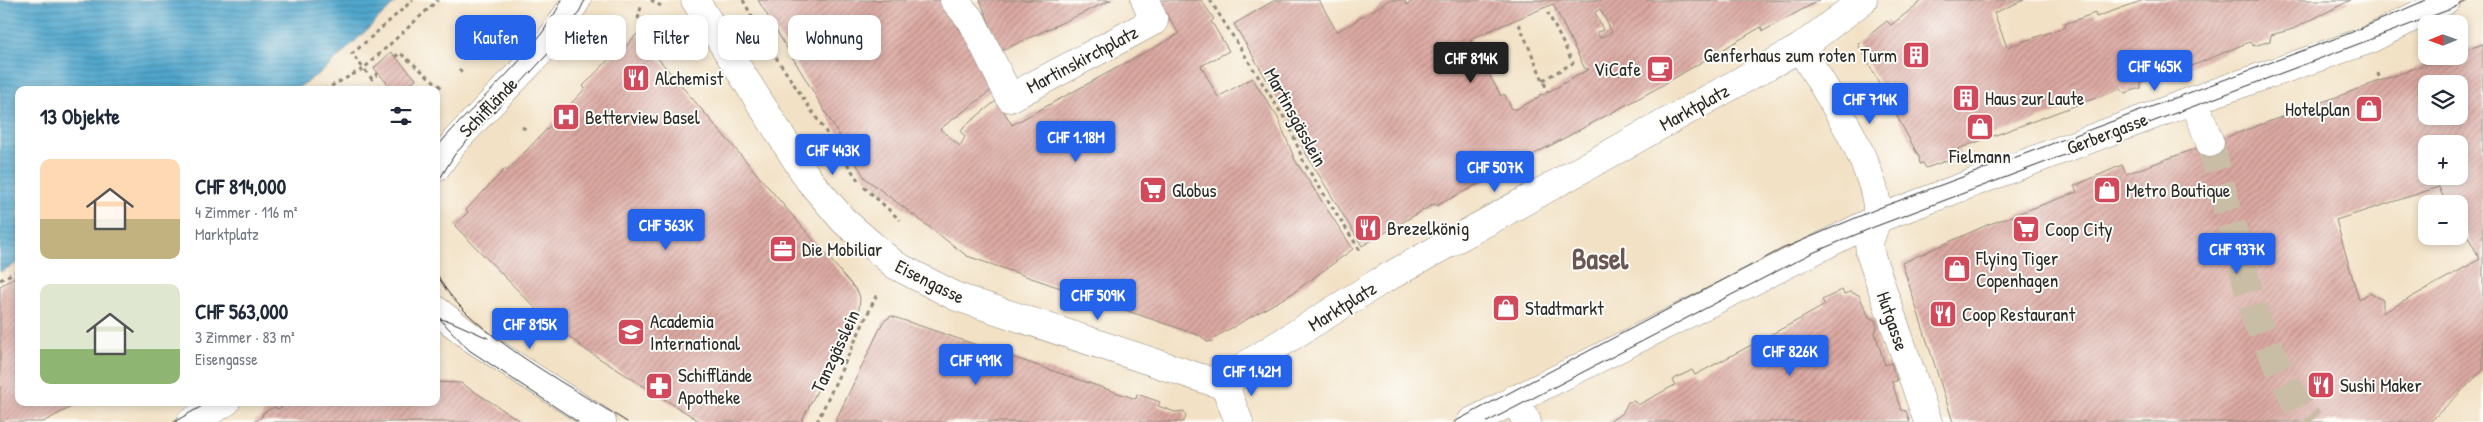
<!DOCTYPE html>
<html lang="de">
<meta charset="utf-8">
<style>
:root{--surface:#fff;--page:#f6f6f7;--text:#1f2937;--muted:#747a83;--accent:#2563eb}
body{margin:0;font-family:"Patrick Hand",sans-serif;background:var(--page);color:var(--text);height:100vh;display:flex;flex-direction:column;font-size:19px;white-space:nowrap}
*{box-sizing:border-box;margin:0}
p{font-size:16px;color:var(--muted)}
.icon{flex:none;width:28px;height:28px;fill:none;stroke:currentColor;stroke-width:2;stroke-linecap:round;stroke-linejoin:round}
.map{position:relative;flex:1;overflow:hidden}
.side{position:absolute;left:15px;top:86px;width:425px;height:320px;display:flex;flex-direction:column;background:var(--surface);border-radius:10px;box-shadow:0 2px 8px #0003}
.side>*{flex:none}
.hud{position:absolute;left:455px;top:15px;width:475px;height:45px;display:flex;gap:10px}
.needle{width:32px;rotate:269deg}
.fabs{position:absolute;left:2418px;top:15px;display:grid;gap:10px}
.fabs a{display:grid;place-items:center;width:50px;height:50px;border-radius:10px;background:var(--surface);box-shadow:0 2px 8px #0003;font-size:25px}
.price{position:absolute;translate:-50% -42px;padding:0 11px;border-radius:5px;background:var(--accent);color:#fff;font-size:16px;line-height:32px;filter:drop-shadow(0 1px 2px #0008)}
.price::after{content:'';position:absolute;left:50%;top:30px;width:15px;height:11px;margin-left:-8px;background:inherit;clip-path:polygon(0 0,100% 0,50% 100%)}
.price.active{background:#222;color:#fff}
ul{padding:0;list-style:none}
li{display:flex;align-items:center;gap:15px;height:125px;padding:0 25px}
li span{display:grid;place-items:center;flex:none;width:140px;height:100px;border-radius:10px;color:#555}
li>.icon{margin-inline-start:auto}
span .icon{width:60px;height:60px;fill:#fffc;stroke-width:1}
li b{font-size:21px}
h2{display:flex;justify-content:space-between;align-items:center;height:60px;padding:0 25px;font-size:21px}
.pill{padding:0 18px;border-radius:10px;background:var(--surface);box-shadow:0 2px 8px #0003;font-size:18px;line-height:45px}
.pill.active{background:var(--accent);color:#fff}
.map>svg:first-child{display:block}
.water{fill:url(#water-rules);stroke:#3e687c}
.building{fill:url(#building-hatch);fill-rule:evenodd}
.lines{fill:none;stroke-linecap:round;stroke-linejoin:round}
.pedestrian-tunnel{stroke:#cabda5;stroke-width:28;stroke-dasharray:28 14;stroke-linecap:butt}
.pedestrian-casing{stroke:#8e8678;stroke-width:29}
.minor-casing{stroke:#8e8678;stroke-width:29}
.path{stroke:#8e8678;stroke-width:3;stroke-dasharray:4 4;stroke-linecap:butt}
.pedestrian{stroke:#fff;stroke-width:28}
.minor{stroke:#fff;stroke-width:28}
.tram{stroke:#2b2b2b;stroke-width:1}
.labels{text-anchor:middle;dominant-baseline:central;stroke-width:4;stroke-linejoin:round;paint-order:stroke}
.poi-label{font-size:19px;fill:#2b2b2b;stroke:#fdfcf7;text-anchor:start}
.street-label{font-size:19px;fill:#2b2b2b;stroke:#fdfcf7}
.town-label{font-size:29px;font-weight:bold;fill:#695755;stroke:#fdfcf7}
</style>
<div class="map">
<svg width="2483" height="422" viewBox="0 0 2483 422">
<defs>
<pattern id="water-rules" width="6" height="5" patternUnits="userSpaceOnUse" patternTransform="scale(1.25)"><rect width="6" height="5" fill="#50a6cc"/><path d="M0 2.5h6" fill="none" stroke="#4387a6"/></pattern>
<pattern id="building-hatch" width="6" height="6" patternUnits="userSpaceOnUse" patternTransform="scale(1.25)"><rect width="6" height="6" fill="#dca9a2"/><path d="M-1 1l2-2M0 6l6-6M5 7l2-2" fill="none" stroke="#b38a84"/></pattern>
</defs>
<rect width="100%" height="100%" fill="#fdfcf7"/>
<filter id="ink" filterUnits="userSpaceOnUse"><feTurbulence type="fractalNoise" baseFrequency=".02" numOctaves="2"/><feDisplacementMap in="SourceGraphic" scale="10" xChannelSelector="R" yChannelSelector="G"/><feConvolveMatrix kernelMatrix="1 2 1 2 8 2 1 2 1" color-interpolation-filters="sRGB"/></filter>
<filter id="wash" filterUnits="userSpaceOnUse"><feTurbulence type="fractalNoise" baseFrequency=".0096" numOctaves="4" result="noise"/><feDisplacementMap in="SourceGraphic" scale="20" xChannelSelector="R" yChannelSelector="G"/><feGaussianBlur stdDeviation="1.12" result="paint"/><feColorMatrix in="noise" values="0 0 0 0 0 0 0 0 0 0 0 0 0 0 0 0 0 1.4 0 .05"/><feComposite in="paint" operator="in"/></filter>
<g filter="url(#wash)">
<rect width="100%" height="100%" fill="#f2e1c4"/>
<path class="water" d="M0 0H398L328 67 295 90H19V262L0 272Z"/>
<g id="blocks">
<g class="building">
<path d="M758 0H942L983 68 992 90 940 129 960 146 965 137 961 132 964 127 997 100 1012 125 1179 34 1158 0H1201L1214 19 1211 21 1229 51 1201 66 1218 97 1252 78 1278 118 1295 160 1353 249 1293 293 1219 335 1213 341 1207 342 1201 336 967 256 865 178Z"/>
<path d="M980 0H1111L1001 51Z"/>
<path d="M1275 0H1319L1337 32 1390 0H1404L1407 5 1414 0H1820L1763 31 1761 27 1654 90 1499 173 1500 175 1495 177 1494 176 1436 206 1435 204 1432 205 1362 246 1305 152 1300 136 1234 24ZM1553 4 1585 69H1589L1543 95 1540 94 1539 97 1517 109H1512L1504 94 1501 96 1470 39ZM1600 9 1612 32 1600 38 1597 32 1603 30 1595 12Z"/>
<path d="M1923 0H2024L1994 13 2007 47 2066 27 2065 24 2095 13 2096 17 2144 0H2351L2293 29 2271 35 2270 41 2254 46 2249 42 2187 68 2183 67 2141 82V88L2125 93 2120 89 1958 149 1960 156 1926 168 1923 163 1920 164 1919 157 1858 44 1887 21 1891 25Z"/>
<path d="M637 34 858 292 860 298 859 309 801 422H701L586 350 543 316 455 226 468 212 466 210 505 169 507 171 581 93 585 88 583 86 622 46 624 48Z"/>
<path d="M2483 44V370L2434 418 2429 422H1953L1902 263 1987 225 2077 192 2074 186 2122 165 2126 174 2448 56H2459V52ZM2426 84H2459V116H2426ZM2426 144H2459V176H2426ZM2439 187 2446 204H2459V220L2480 259 2383 313V300L2369 293 2359 300 2336 220Z"/>
<path d="M391 52 416 79 403 90H393L374 68Z"/>
<path d="M19 275V402H81L43 422H0V286Z"/>
<path d="M1842 290 1844 294 1850 292 1859 295 1869 317 1875 320 1877 327 1875 333 1885 365 1891 363 1897 381 1892 382 1901 410 1906 411 1910 422H1607L1622 414 1628 402 1634 401 1638 405 1675 385 1672 380 1692 370 1695 375 1800 319 1825 305 1822 300Z"/>
<path d="M891 316 1136 399 1137 394 1160 402 1158 406 1175 412 1184 411 1186 417 1183 422H835L883 322Z"/>
<path d="M436 382 461 383 522 422H253L261 418 263 413 274 407 278 409 292 402H436Z"/>
</g>
</g>
</g>
<g filter="url(#ink)">
<use href="#blocks" fill-opacity="0" stroke="#8e8678" stroke-width="1"/>
<g class="lines">
<path class="pedestrian-tunnel" d="M2210 143 2257 322 2300 411 2311 422"/>
<g class="pedestrian-casing">
<g id="pedestrian">
<path d="M1800 48 1863 0"/>
<path d="M2194 100 2210 143"/>
<path d="M1877 219 1869 243 1870 253 1928 422"/>
<path d="M1514 399 1527 422"/>
<path d="M1471 422 1877 219"/>
</g>
</g>
<g class="minor-casing">
<g id="minor">
<path d="M695 0 809 180 844 221 895 265 957 297 1225 386"/>
<path d="M954 0 972 21 1010 98 1154 21 1145 0"/>
<path d="M436 168 455 141 546 46 577 0"/>
<path d="M436 310 476 341 602 422"/>
<path d="M1225 386 1246 365 1379 282 1800 48C1824 87 1882 174 1877 219L2194 100 2368 40 2447 0"/>
<path d="M1225 386 1239 422"/>
<path d="M191 422 226 402"/>
</g>
</g>
<g class="path">
<path d="M651 0 661 6"/>
<path d="M743 0 763 37"/>
<path d="M1210 0 1290 127 1304 163 1361 252"/>
<path d="M638 19 641 7"/>
<path d="M1519 24 1548 92"/>
<path d="M767 44 858 180"/>
<path d="M395 57 400 53 442 88"/>
<path d="M459 69 463 73"/>
<path d="M378 73 372 79 352 54 413 0"/>
<path d="M2378 73 2380 82"/>
<path d="M1543 80 1573 63 1548 13"/>
<path d="M324 90 363 69 438 0"/>
<path d="M522 127 527 130"/>
<path d="M864 187 900 220"/>
<path d="M0 280 19 270"/>
<path d="M817 422 877 294"/>
</g>
<use href="#pedestrian" class="pedestrian"/>
<use href="#minor" class="minor"/>
<g class="tram">
<path d="M436 148C478 98 533 59 562 0"/>
<path d="M436 185 455 154 570 30 585 0"/>
<path d="M436 271C457 327 575 389 627 422"/>
<path d="M436 315 469 350 578 422"/>
<path d="M437 318 452 322 488 338"/>
<path d="M174 422 209 402"/>
<path d="M1454 422 1782 249 1879 208 2350 33 2426 0"/>
<path d="M1487 422 1810 254 1874 227 2451 9 2469 0"/>
</g>
</g>
</g>
<defs>
<g id="building-square" transform="scale(1.4375)"><rect x="-9" y="-9" width="18" height="18" rx="4" fill="#d1495b" stroke="#fdfcf7"/><path d="M-4-6H4V6H1V3H-1V6H-4ZM-2.5-4.3h1.7v1.8h-1.7ZM.8-4.3h1.7v1.8H.8ZM-2.5-1h1.7V.8h-1.7ZM.8-1h1.7V.8H.8Z" fill="#fff"/></g>
<g id="cafe-square" transform="scale(1.4375)"><rect x="-9" y="-9" width="18" height="18" rx="4" fill="#d1495b" stroke="#fdfcf7"/><path d="M-5.5-4.5H6V0H3Q3 3.5 0 3.5H-2.5Q-5.5 3.5-5.5 0ZM3-3.2v2h1.7v-2ZM-6 4.5H4V6H-6Z" fill="#fff"/></g>
<g id="restaurant-square" transform="scale(1.4375)"><rect x="-9" y="-9" width="18" height="18" rx="4" fill="#d1495b" stroke="#fdfcf7"/><path d="M-5-6h1v4h1v-4h1v4h1v-4h1v5L-1.5 .5V6h-2V.5L-5-1ZM5-6V6H3V1.5H1.5Q1.5-4 5-6Z" fill="#fff"/></g>
<g id="shop-square" transform="scale(1.4375)"><rect x="-9" y="-9" width="18" height="18" rx="4" fill="#d1495b" stroke="#fdfcf7"/><path d="M-5-2.5h2.3a2.7 3.5 0 0 1 5.4 0H5L5.5 6h-11ZM-1.5-2.5h3a1.5 2.3 0 0 0-3 0Z" fill="#fff"/></g>
<g id="hospital-square" transform="scale(1.4375)"><rect x="-9" y="-9" width="18" height="18" rx="4" fill="#d1495b" stroke="#fdfcf7"/><path d="M-5-5h3v3.5h4V-5h3V5h-3V1.5h-4V5h-3Z" fill="#fff"/></g>
<g id="supermarket-square" transform="scale(1.4375)"><rect x="-9" y="-9" width="18" height="18" rx="4" fill="#d1495b" stroke="#fdfcf7"/><path d="M-6-5.5h2.5l.6 2H6L4.5 2H-2.5L-4.4-4H-6ZM-1.5 3.2a1.3 1.3 0 1 0 .1 0ZM3 3.2a1.3 1.3 0 1 0 .1 0Z" fill="#fff"/></g>
<g id="office-square" transform="scale(1.4375)"><rect x="-9" y="-9" width="18" height="18" rx="4" fill="#d1495b" stroke="#fdfcf7"/><path d="M-6-3h4V-5.5h4V-3h4V5H-6ZM-1-4.5V-3h2v-1.5ZM-6 0V1H6V0Z" fill="#fff"/></g>
<g id="school-square" transform="scale(1.4375)"><rect x="-9" y="-9" width="18" height="18" rx="4" fill="#d1495b" stroke="#fdfcf7"/><path d="M0-5L7-2L0 1L-7-2ZM-4 1L0 2.5L4 1V4Q0 6-4 4Z" fill="#fff"/></g>
<g id="pharmacy-square" transform="scale(1.4375)"><rect x="-9" y="-9" width="18" height="18" rx="4" fill="#d1495b" stroke="#fdfcf7"/><path d="M-2-6h4v4h4v4h-4v4h-4v-4h-4v-4h4Z" fill="#fff"/></g>
</defs>
<g fill-rule="evenodd">
<use href="#building-square" x="1916" y="55"/>
<use href="#cafe-square" x="1660" y="69"/>
<use href="#restaurant-square" x="636" y="78"/>
<use href="#building-square" x="1966" y="98"/>
<use href="#shop-square" x="2369" y="109"/>
<use href="#hospital-square" x="566" y="117"/>
<use href="#shop-square" x="1980" y="127"/>
<use href="#supermarket-square" x="1153" y="190"/>
<use href="#shop-square" x="2107" y="190"/>
<use href="#restaurant-square" x="1368" y="228"/>
<use href="#supermarket-square" x="2026" y="229"/>
<use href="#office-square" x="783" y="249"/>
<use href="#shop-square" x="1957" y="269"/>
<use href="#shop-square" x="1506" y="308"/>
<use href="#restaurant-square" x="1943" y="314"/>
<use href="#school-square" x="631" y="332"/>
<use href="#restaurant-square" x="2321" y="385"/>
<use href="#pharmacy-square" x="659" y="386"/>
</g>
<g class="labels">
<g class="poi-label">
<text x="1897" y="55" text-anchor="end">Genferhaus zum roten Turm</text>
<text x="1641" y="69" text-anchor="end">ViCafe</text>
<text x="655" y="78">Alchemist</text>
<text x="1985" y="98">Haus zur Laute</text>
<text x="2350" y="109" text-anchor="end">Hotelplan</text>
<text x="585" y="117">Betterview Basel</text>
<text x="1980" y="156" text-anchor="middle">Fielmann</text>
<text x="1172" y="190">Globus</text>
<text x="2126" y="190">Metro Boutique</text>
<text x="1387" y="228">Brezelkönig</text>
<text x="2045" y="229">Coop City</text>
<text x="802" y="249">Die Mobiliar</text>
<text x="1976" y="258">Flying Tiger<tspan x="1976" dy="22">Copenhagen</tspan></text>
<text x="1525" y="308">Stadtmarkt</text>
<text x="1962" y="314">Coop Restaurant</text>
<text x="650" y="321">Academia<tspan x="650" dy="22">International</tspan></text>
<text x="678" y="375">Schifflände<tspan x="678" dy="22">Apotheke</tspan></text>
<text x="2340" y="385">Sushi Maker</text>
</g>
<g class="street-label">
<text transform="translate(1082 59) rotate(-28)">Martinskirchplatz</text>
<text transform="translate(488 107) rotate(-46)">Schifflände</text>
<text transform="translate(1694 107) rotate(-29)">Marktplatz</text>
<text transform="translate(1296 117) rotate(61)">Martinsgässlein</text>
<text transform="translate(2107 133) rotate(-21)">Gerbergasse</text>
<text transform="translate(930 281) rotate(27)">Eisengasse</text>
<text transform="translate(1342 306) rotate(-32)">Marktplatz</text>
<text transform="translate(1893 321) rotate(71)">Hutgasse</text>
<text transform="translate(835 351) rotate(-65)">Tanzgässlein</text>
</g>
<g class="town-label">
<text x="1600" y="258">Basel</text>
</g>
</g>
</svg>
<div class="fabs">
<a><svg class="needle" viewBox="-14 -14 28 28"><path d="M0-13l5 13h-10z" fill="#e53935"/><path d="M0 13l5-13h-10z" fill="#747a83"/></svg></a>
<a><svg class="icon" aria-label="layers" viewBox="0 0 24 24"><path d="M12 4l9 5-9 5-9-5zM3 14l9 5 9-5"/></svg></a>
<a>+</a>
<a>−</a>
</div>
<b class="price active" style="left:1471px;top:84px">CHF 814K</b>
<b class="price" style="left:2155px;top:92px">CHF 465K</b>
<b class="price" style="left:1870px;top:125px">CHF 714K</b>
<b class="price" style="left:1076px;top:163px">CHF 1.18M</b>
<b class="price" style="left:833px;top:176px">CHF 443K</b>
<b class="price" style="left:1495px;top:193px">CHF 507K</b>
<b class="price" style="left:666px;top:251px">CHF 563K</b>
<b class="price" style="left:2237px;top:275px">CHF 937K</b>
<b class="price" style="left:1098px;top:321px">CHF 509K</b>
<b class="price" style="left:530px;top:350px">CHF 815K</b>
<b class="price" style="left:1790px;top:377px">CHF 826K</b>
<b class="price" style="left:976px;top:386px">CHF 491K</b>
<b class="price" style="left:1252px;top:397px">CHF 1.42M</b>
<div class="hud">
<a class="pill active">Kaufen</a>
<a class="pill">Mieten</a>
<a class="pill">Filter</a>
<a class="pill">Neu</a>
<a class="pill">Wohnung</a>
</div>
<section class="side">
<h2>13 Objekte<svg class="icon" aria-label="filters" viewBox="0 0 24 24"><path d="M4 7h16M4 17h16"/><circle cx="9" cy="7" r="2"/><circle cx="15" cy="17" r="2"/></svg></h2>
<ul>
<li><span style="background:linear-gradient(#ffd9b3 60%,#c2b280 0)"><svg class="icon" aria-label="home" viewBox="0 0 24 24"><path d="M3 11l9-7 9 7M6 9v11h12V9"/></svg></span><div><b>CHF 814,000</b><p>4 Zimmer · 116 m²</p><p>Marktplatz</p></div></li>
<li><span style="background:linear-gradient(#dfe7d0 65%,#8fb573 0)"><svg class="icon" aria-label="home" viewBox="0 0 24 24"><path d="M3 11l9-7 9 7M6 9v11h12V9"/></svg></span><div><b>CHF 563,000</b><p>3 Zimmer · 83 m²</p><p>Eisengasse</p></div></li>
</ul>
</section>
</div>
